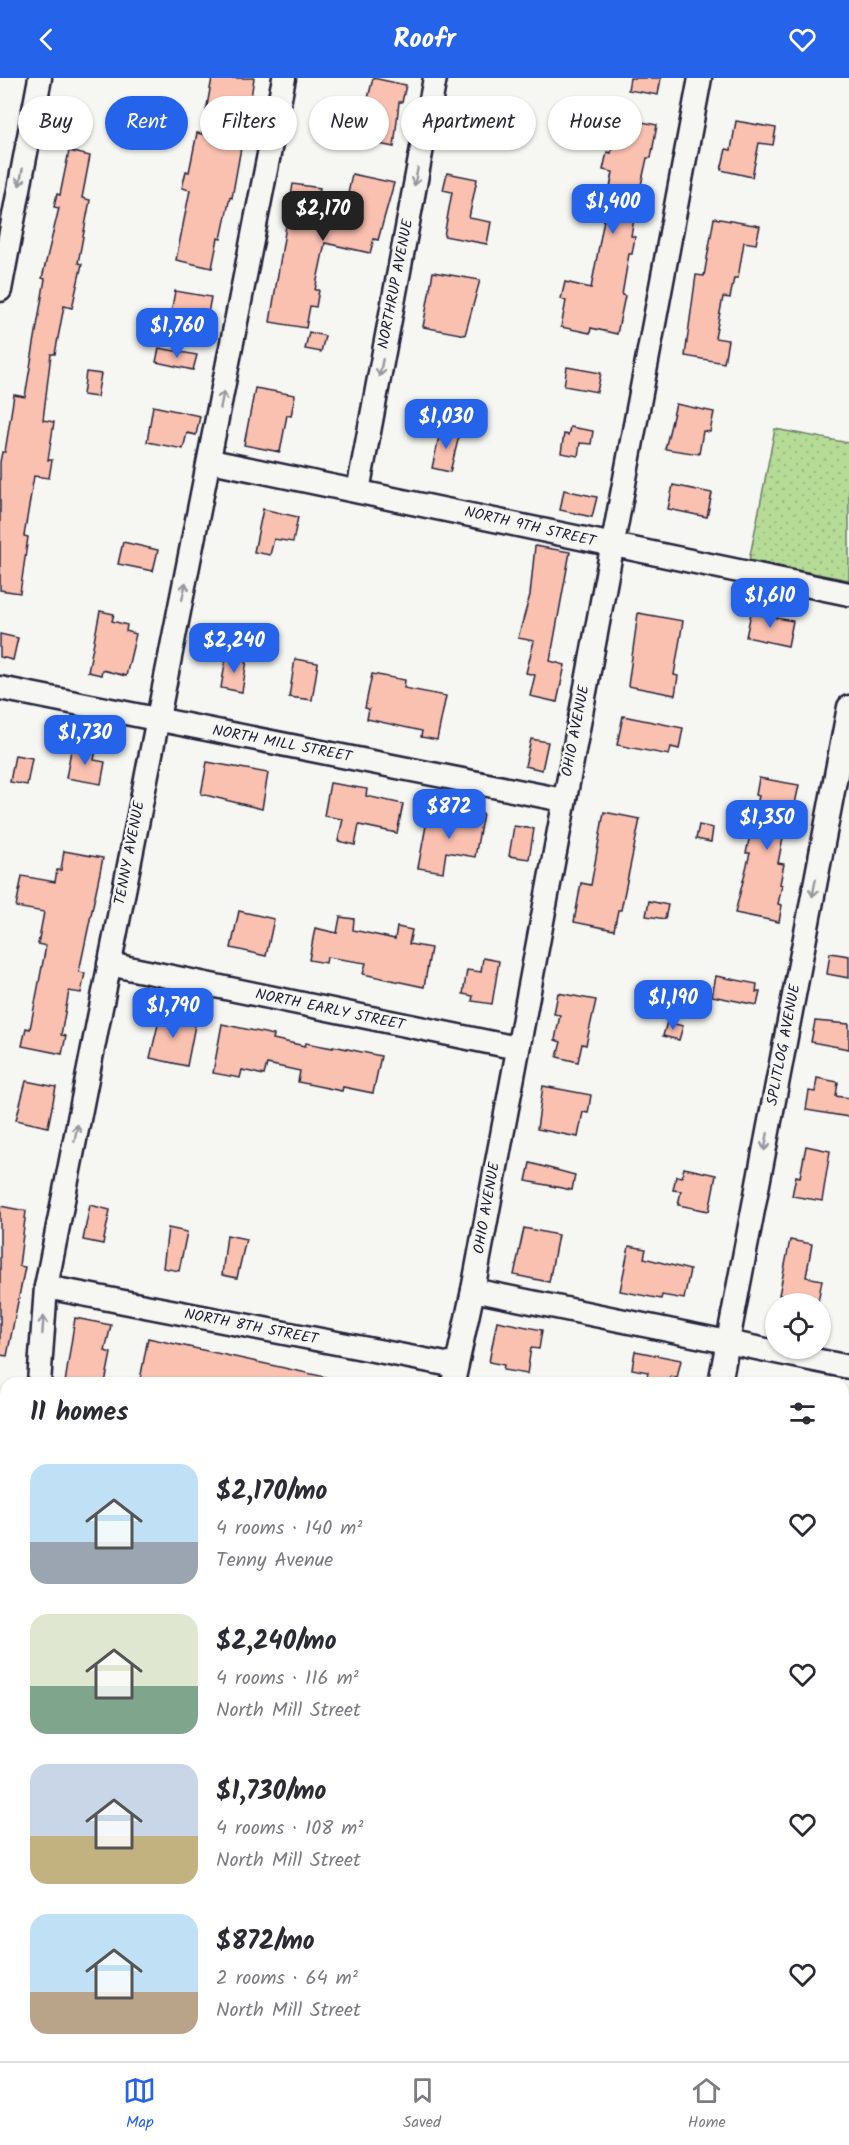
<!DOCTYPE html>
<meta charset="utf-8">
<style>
:root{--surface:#fff;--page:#f2f2f3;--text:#2b2b33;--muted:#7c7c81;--line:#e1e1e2;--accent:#2563eb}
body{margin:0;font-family:Kalam,sans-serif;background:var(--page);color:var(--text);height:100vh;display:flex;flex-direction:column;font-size:22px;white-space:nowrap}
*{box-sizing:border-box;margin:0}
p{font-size:20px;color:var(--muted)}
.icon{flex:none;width:33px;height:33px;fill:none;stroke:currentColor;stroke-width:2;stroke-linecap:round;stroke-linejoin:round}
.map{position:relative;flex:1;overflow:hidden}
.side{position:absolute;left:0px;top:1299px;width:849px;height:684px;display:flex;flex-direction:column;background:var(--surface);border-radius:18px 18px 0 0;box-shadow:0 2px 4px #0004}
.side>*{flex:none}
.banner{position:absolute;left:18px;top:18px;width:813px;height:54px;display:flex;gap:12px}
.fabs{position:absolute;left:765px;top:1215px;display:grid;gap:12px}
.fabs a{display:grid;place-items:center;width:66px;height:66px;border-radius:50%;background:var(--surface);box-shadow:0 2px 4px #0004;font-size:30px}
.price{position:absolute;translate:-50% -51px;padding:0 14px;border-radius:12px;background:var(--accent);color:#fff;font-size:20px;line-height:39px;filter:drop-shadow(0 2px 3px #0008)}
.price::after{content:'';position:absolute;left:50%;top:36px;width:18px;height:14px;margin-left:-9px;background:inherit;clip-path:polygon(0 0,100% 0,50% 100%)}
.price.on{background:#222;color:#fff}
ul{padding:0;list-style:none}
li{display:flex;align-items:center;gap:18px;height:150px;padding:0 30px}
li span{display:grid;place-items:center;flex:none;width:168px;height:120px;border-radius:18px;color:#555}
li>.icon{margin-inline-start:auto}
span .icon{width:72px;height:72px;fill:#fffc;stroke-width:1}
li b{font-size:26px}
h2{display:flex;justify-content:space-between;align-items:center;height:72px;padding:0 30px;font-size:26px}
.chip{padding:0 21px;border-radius:27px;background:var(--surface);box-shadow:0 2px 4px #0004;font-size:21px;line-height:54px}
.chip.on{background:var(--accent);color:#fff}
header{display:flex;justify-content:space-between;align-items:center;height:78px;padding:0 30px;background:var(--accent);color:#fff;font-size:27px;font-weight:800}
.menu{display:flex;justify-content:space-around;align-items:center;height:84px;border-top:2px solid var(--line);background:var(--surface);font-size:16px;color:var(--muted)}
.menu a{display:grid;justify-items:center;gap:3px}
.menu .on{color:var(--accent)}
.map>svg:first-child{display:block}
.grass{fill:url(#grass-dots);stroke:#6c7e69;stroke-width:1.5}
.building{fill:#fac0b0;stroke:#22223b;stroke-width:1.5}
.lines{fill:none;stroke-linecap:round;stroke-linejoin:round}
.minor-casing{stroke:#22223b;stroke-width:27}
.major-casing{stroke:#22223b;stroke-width:33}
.minor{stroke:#f6f6f2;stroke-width:22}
.major{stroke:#f6f6f2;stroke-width:28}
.oneway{stroke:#9797a0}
.labels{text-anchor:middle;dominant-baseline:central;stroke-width:5;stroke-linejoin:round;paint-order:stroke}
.street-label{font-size:15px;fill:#22223b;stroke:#f6f6f2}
</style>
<header><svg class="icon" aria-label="back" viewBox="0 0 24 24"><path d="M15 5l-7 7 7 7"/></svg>Roofr<svg class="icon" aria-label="heart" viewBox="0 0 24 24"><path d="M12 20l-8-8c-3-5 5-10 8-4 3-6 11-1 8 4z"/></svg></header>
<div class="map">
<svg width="849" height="1983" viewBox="0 0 849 1983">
<defs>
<pattern id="grass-dots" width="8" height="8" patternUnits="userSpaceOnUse" patternTransform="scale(1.5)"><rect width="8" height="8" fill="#b6db97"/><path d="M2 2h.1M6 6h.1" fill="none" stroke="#9cbc83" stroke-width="1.8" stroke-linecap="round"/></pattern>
</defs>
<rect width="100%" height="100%" fill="#f6f6f2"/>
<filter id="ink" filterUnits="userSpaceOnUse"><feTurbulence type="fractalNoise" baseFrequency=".0167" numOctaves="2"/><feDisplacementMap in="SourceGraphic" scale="12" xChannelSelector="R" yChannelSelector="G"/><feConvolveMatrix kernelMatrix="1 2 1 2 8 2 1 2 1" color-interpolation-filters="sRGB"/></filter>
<g filter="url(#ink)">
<path class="grass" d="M775 351 849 365V502L749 483Z"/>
<g class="building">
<path d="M212 0H254L251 19 246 18 238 63 242 64 232 120 230 119 221 161 218 160 212 190 176 182 190 112 182 110 186 93 189 94 197 55 202 56Z"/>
<path d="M373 0 406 7 402 24H399L394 69 364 63 369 38 364 37Z"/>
<path d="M630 0H661L658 17 628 12Z"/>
<path d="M460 38 503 44 500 62 457 55Z"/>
<path d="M623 40 657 47 651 80H647L636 130 631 158 635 159 632 176H629L622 217 625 218 617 256 591 250 590 255 561 249 566 223 561 221 565 204 591 210 613 94 603 92 607 74 611 75 615 55 620 56Z"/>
<path d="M736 43 776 50 773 67 759 65 752 99 721 92 726 71 731 72Z"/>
<path d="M69 73 90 78 82 120 90 122 78 185 82 186 72 230 64 228 55 276H51L43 342 54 344 48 382H52L49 400 34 398 24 458 28 459 20 515 0 512V384L2 374H5L14 317 25 319 45 201 42 200 59 130 54 129 57 116 60 117Z"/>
<path d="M447 95 477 101 469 140 491 144 487 166 444 158 452 114 443 112Z"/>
<path d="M352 96 394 105 378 162 374 161 370 175 325 165 315 212H319L316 229 310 228 306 250 270 244 293 106 320 110 317 130 344 136Z"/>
<path d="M714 140 760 148 756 166 744 164 738 200H734L730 220 723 219 715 260 728 262 724 285 685 278 696 197 704 198Z"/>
<path d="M433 194 480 202 465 257 423 249Z"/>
<path d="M175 213 211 219 207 241 171 235Z"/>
<path d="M309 254 325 258 321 274 305 271Z"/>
<path d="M159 270 197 277 193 292 156 284Z"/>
<path d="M567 289 601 295 597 314 564 308Z"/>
<path d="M86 294 101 296 97 319 83 317Z"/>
<path d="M255 310 295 317 291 338 287 337 280 374 244 367Z"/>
<path d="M676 326 714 334 710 354 703 353 699 376 665 371Z"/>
<path d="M153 328 200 338 196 357 187 355 183 371 147 364Z"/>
<path d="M570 349 593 353 591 366 580 365 578 378 561 375 564 356 568 357Z"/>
<path d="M441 350 460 354 450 394 432 390Z"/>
<path d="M673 407 712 415 707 439 668 431Z"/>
<path d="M564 412 597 419 592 439 560 432Z"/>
<path d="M263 431 298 439 293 464 274 461 270 477 254 474Z"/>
<path d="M123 464 158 472 153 493 118 486Z"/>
<path d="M535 468 570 474 550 583 565 587 557 624 530 618 535 597 526 595 534 563 518 560 530 517Z"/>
<path d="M100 533 114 536 112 543 127 547 126 553 136 556 126 598 102 592 101 597 88 594Z"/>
<path d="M638 535 683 543 674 597 678 598 675 617 628 608Z"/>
<path d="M751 535 793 543 788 568 746 559Z"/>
<path d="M0 556 18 560 13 582 0 579Z"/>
<path d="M226 579 247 582 242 614 221 610Z"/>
<path d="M295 581 318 585 312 622 289 619Z"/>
<path d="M372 596 405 602 404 610 446 618 437 662 421 659 422 653 367 641 369 631 365 630Z"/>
<path d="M623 638 683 650 679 671 671 669 669 677 617 667Z"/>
<path d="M531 661 548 664 542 692 525 688Z"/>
<path d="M72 667 96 672 94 682 105 684 101 706 66 700Z"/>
<path d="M15 677 32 680 27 707 10 704Z"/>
<path d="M207 684 268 695 262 731 201 716Z"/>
<path d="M759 700 799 707 791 745 786 744 778 785 784 786 780 806 782 807 778 826 782 827 779 844 735 835 750 775H746L759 718 756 717Z"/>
<path d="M330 705 367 711 366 718 403 726 397 755 359 747 355 767 338 763 343 741 324 738Z"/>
<path d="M466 732 483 735 475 779 446 774 443 794 418 790 428 737 464 744Z"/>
<path d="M604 734 640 741 621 832H618L614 852 574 844 581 805 591 807Z"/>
<path d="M699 747 713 750 711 764 696 761Z"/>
<path d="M514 748 534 751 529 781 509 778Z"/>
<path d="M64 773 103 780 79 894 85 895 81 915 69 913 61 957 66 958 62 976 22 968 26 950 30 951 46 868 38 866 44 834 16 829 22 798 55 804 57 792H61Z"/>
<path d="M649 823 668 827 665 841 646 838Z"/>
<path d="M239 833 274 841 266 878 231 870Z"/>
<path d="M340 839 354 841 353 852 395 861 397 849 412 852 409 866 431 870 424 909 363 896 366 885 327 879 326 885 309 882 315 850 337 855Z"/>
<path d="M830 875 849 878V900L827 896Z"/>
<path d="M483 880 499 883 492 926 472 923 473 918 463 916 467 892 481 894Z"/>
<path d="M716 898 757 906 756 914H760L757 927 712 918Z"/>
<path d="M558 915 596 922 586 967 582 966 578 984 557 979 561 964 555 962 560 937 554 936Z"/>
<path d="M161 934 196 942 187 988 150 980Z"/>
<path d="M815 943 849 946V971L811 964Z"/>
<path d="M667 944 683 948 679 962 663 958Z"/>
<path d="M222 946 274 957 273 961 305 968 306 965 333 970V968L381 978 373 1015 343 1009 342 1013 298 1004 300 993 267 986 264 997 242 992 240 1000 213 995Z"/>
<path d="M817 1000 838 1004 836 1018 849 1020V1039L806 1032 809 1013 815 1014Z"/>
<path d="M26 1003 56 1009 48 1049 16 1042Z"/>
<path d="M543 1008 591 1017 588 1035 583 1034 578 1059 537 1051Z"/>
<path d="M806 1068 830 1073 822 1123 792 1118 796 1098 800 1099Z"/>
<path d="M530 1085 575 1097 572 1112 526 1103Z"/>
<path d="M684 1090 716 1097 709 1133 678 1127 681 1113 673 1112 676 1098 682 1099Z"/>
<path d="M90 1127 110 1132 103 1166 83 1162Z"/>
<path d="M0 1128 26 1133 19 1188 25 1189 7 1278 0 1277Z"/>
<path d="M168 1150 187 1154 179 1193 163 1190Z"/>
<path d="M524 1150 558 1157 549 1204 514 1197Z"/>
<path d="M227 1157 246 1161 237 1200 222 1197Z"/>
<path d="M790 1162 812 1166 806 1199 822 1202 818 1224 779 1217Z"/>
<path d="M629 1168 646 1171 644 1180 690 1192 684 1221 662 1217 661 1221 620 1213Z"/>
<path d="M75 1240 111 1247 105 1273 111 1275 105 1305H65Z"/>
<path d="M497 1243 542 1252 539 1271 531 1270 527 1296 503 1292 504 1287 489 1284Z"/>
<path d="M148 1260 325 1299 324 1305H143L140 1302Z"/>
<path d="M635 1273 681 1282 677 1300 671 1298 669 1305H646L648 1294 632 1291Z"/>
</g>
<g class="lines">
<g class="minor-casing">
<g id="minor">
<path d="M0 212 40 0"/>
<path d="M211 383 849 516"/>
<path d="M358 413 435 0"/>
<path d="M0 610 563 722"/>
<path d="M109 886 517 970"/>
<path d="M46 1209 456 1288"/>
<path d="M473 1212 849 1289"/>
<path d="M39 1305 46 1209 284 0"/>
<path d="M453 1305 473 1212 700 0"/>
<path d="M720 1305 849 629"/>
<path d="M0 1532 6 1500"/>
<path d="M0 1714 6 1703"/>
<path d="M186 1983 187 1977"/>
<path d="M448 1983 449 1977"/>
<path d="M716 1983 717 1977"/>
</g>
</g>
<g class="major-casing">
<g id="major">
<path d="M0 1667 6 1668"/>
<path d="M843 1832 849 1834"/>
</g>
</g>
<use href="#minor" class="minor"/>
<use href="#major" class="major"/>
</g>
<defs><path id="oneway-shaft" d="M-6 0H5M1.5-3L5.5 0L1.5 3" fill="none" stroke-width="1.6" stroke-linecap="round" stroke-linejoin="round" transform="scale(1.5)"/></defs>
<g class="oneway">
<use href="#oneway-shaft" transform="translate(21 99) rotate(101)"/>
<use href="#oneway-shaft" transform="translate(416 99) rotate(101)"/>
<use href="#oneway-shaft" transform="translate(381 290) rotate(101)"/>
<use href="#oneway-shaft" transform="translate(222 322) rotate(-79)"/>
<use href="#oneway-shaft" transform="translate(184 513) rotate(-78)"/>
<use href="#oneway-shaft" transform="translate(814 810) rotate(101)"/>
<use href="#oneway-shaft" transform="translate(76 1055) rotate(-79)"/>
<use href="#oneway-shaft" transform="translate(766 1064) rotate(101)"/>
<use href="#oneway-shaft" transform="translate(43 1247) rotate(-86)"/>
</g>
</g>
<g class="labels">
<g class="street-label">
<text transform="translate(396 206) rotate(-79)">NORTHRUP AVENUE</text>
<text transform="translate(530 449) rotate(13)">NORTH 9TH STREET</text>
<text transform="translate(576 653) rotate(-79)">OHIO AVENUE</text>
<text transform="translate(282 666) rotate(11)">NORTH MILL STREET</text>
<text transform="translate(130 775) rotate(-79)">TENNY AVENUE</text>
<text transform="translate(330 932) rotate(12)">NORTH EARLY STREET</text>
<text transform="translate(784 967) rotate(-79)">SPLITLOG AVENUE</text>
<text transform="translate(487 1130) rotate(-80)">OHIO AVENUE</text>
<text transform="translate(251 1249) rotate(11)">NORTH 8TH STREET</text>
</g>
</g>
</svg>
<div class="fabs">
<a><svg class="icon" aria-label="locate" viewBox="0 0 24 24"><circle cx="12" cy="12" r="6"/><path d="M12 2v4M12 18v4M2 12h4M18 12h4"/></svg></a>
</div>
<b class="price" style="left:613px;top:157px">$1,400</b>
<b class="price on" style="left:323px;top:164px">$2,170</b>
<b class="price" style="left:177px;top:281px">$1,760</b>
<b class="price" style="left:446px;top:372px">$1,030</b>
<b class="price" style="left:770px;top:551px">$1,610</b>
<b class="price" style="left:234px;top:596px">$2,240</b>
<b class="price" style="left:85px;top:688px">$1,730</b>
<b class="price" style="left:449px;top:762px">$872</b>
<b class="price" style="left:767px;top:773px">$1,350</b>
<b class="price" style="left:673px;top:953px">$1,190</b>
<b class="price" style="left:173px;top:961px">$1,790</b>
<div class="banner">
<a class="chip">Buy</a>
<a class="chip on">Rent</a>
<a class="chip">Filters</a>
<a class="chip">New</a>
<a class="chip">Apartment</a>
<a class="chip">House</a>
</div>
<section class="side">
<h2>11 homes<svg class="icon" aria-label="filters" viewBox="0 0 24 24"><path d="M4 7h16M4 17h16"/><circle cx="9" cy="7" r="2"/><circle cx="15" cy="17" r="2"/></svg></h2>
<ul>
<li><span style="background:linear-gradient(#bfe0f5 65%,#9aa5b1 0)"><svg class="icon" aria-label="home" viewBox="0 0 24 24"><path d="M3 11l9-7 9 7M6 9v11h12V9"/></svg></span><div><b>$2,170/mo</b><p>4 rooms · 140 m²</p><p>Tenny Avenue</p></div><svg class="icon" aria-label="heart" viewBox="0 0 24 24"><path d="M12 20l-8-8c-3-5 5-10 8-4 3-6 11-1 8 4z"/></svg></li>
<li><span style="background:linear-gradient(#dfe7d0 60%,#7fa58c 0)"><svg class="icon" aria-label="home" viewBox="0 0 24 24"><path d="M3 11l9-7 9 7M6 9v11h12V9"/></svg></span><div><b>$2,240/mo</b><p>4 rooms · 116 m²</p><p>North Mill Street</p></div><svg class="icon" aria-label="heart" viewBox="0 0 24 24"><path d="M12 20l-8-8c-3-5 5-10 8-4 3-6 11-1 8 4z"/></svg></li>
<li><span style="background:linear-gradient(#c9d6e8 60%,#c2b280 0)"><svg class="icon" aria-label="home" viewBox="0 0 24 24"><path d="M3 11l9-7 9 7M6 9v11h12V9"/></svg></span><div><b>$1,730/mo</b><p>4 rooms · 108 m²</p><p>North Mill Street</p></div><svg class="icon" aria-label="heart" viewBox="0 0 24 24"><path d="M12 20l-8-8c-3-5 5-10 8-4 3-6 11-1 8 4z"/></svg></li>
<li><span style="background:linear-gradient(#bfe0f5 65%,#b9a48a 0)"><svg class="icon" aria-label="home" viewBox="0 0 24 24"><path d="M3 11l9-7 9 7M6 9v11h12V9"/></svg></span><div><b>$872/mo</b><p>2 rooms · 64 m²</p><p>North Mill Street</p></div><svg class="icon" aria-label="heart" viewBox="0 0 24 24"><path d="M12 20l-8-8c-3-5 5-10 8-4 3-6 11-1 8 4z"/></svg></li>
</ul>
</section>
</div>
<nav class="menu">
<a class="on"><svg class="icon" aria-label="map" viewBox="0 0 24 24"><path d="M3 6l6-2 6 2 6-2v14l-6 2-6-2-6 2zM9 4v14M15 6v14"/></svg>Map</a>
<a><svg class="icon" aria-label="saved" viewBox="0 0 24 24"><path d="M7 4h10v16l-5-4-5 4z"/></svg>Saved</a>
<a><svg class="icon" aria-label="home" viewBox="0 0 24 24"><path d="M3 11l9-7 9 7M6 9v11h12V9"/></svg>Home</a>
</nav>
